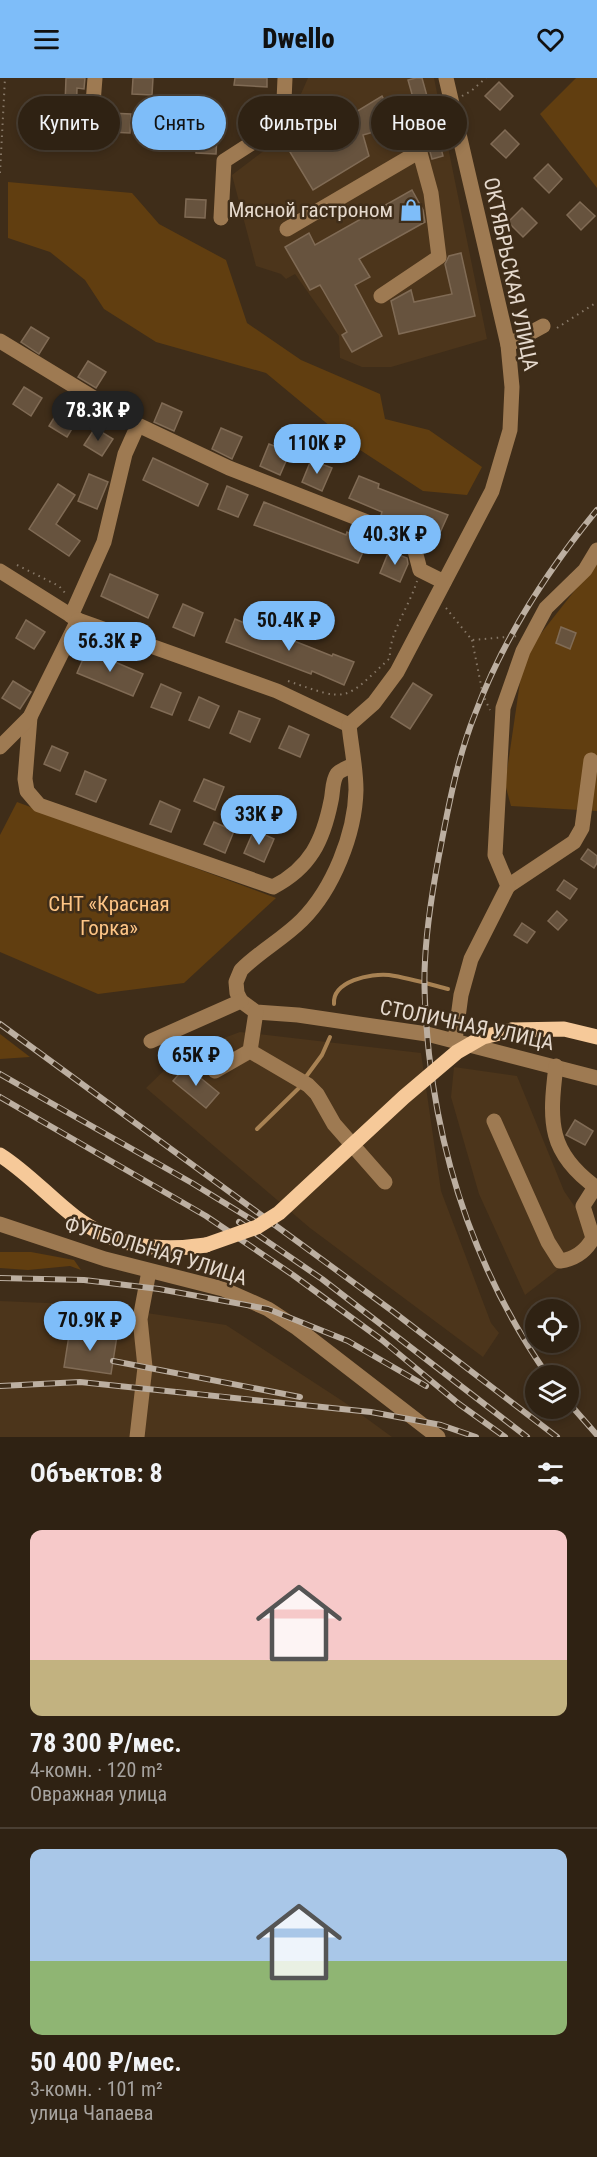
<!DOCTYPE html>
<html lang="ru">
<meta charset="utf-8">
<style>
:root{--surface:#2f2213;--page:#372a1c;--text:#f1f3f6;--muted:#a7a4a0;--line:#4a3f33;--accent:#7ebdf9}
body{margin:0;font-family:"Roboto Condensed",sans-serif;background:var(--page);color:var(--text);height:100vh;display:flex;flex-direction:column;font-size:22px;white-space:nowrap}
*{box-sizing:border-box;margin:0}
p{font-size:20px;color:var(--muted)}
.icon{flex:none;width:33px;height:33px;fill:none;stroke:currentColor;stroke-width:2;stroke-linecap:round;stroke-linejoin:round}
.map{position:relative;height:1359px;overflow:hidden}
.sheet{display:flex;flex-direction:column;background:var(--surface);flex:1}
.sheet>*{flex:none}
.top-card{position:absolute;left:18px;top:18px;width:561px;height:54px;display:flex;gap:12px}
.buttons{position:absolute;left:525px;top:1221px;display:grid;gap:12px}
.buttons a{display:grid;place-items:center;width:54px;height:54px;border-radius:50%;background:var(--surface);box-shadow:0 3px 9px #0003,0 0 0 2px var(--line);font-size:30px}
.price{position:absolute;translate:-50% -51px;padding:0 14px;border-radius:21px;background:var(--accent);color:#111;font-size:20px;line-height:39px;filter:drop-shadow(0 2px 3px #0008)}
.price::after{content:'';position:absolute;left:50%;top:36px;width:18px;height:14px;margin-left:-9px;background:inherit;clip-path:polygon(0 0,100% 0,50% 100%)}
.price.active{background:#222;color:#fff}
ul{padding:0;list-style:none}
li{display:grid;align-content:center;gap:12px;height:318px;padding:0 30px}
li+li{border-top:2px solid var(--line)}
li span{display:grid;place-items:center;height:186px;border-radius:12px;color:#555}
li>.icon{margin-inline-start:auto}
span .icon{width:108px;height:108px;fill:#fffc;stroke-width:1}
li b{font-size:26px}
h2{display:flex;justify-content:space-between;align-items:center;height:72px;padding:0 30px;font-size:26px}
.tag{padding:0 21px;border-radius:27px;background:var(--surface);box-shadow:0 3px 9px #0003,0 0 0 2px var(--line);font-size:21px;line-height:54px}
.tag.active{background:var(--accent);color:#111}
header{display:flex;justify-content:space-between;align-items:center;height:78px;padding:0 30px;background:var(--accent);color:#111;font-size:27px;font-weight:800}
.map>svg:first-child{display:block}
.built{fill:#4c351b}
.green{fill:#613e10}
.lines{fill:none;stroke-linecap:round;stroke-linejoin:round}
.stream{stroke:#a88253;stroke-width:4}
.building{fill:#67533e;stroke:#806b55;stroke-width:1.5}
.path{stroke:#877867;stroke-width:2;stroke-dasharray:1.5 4.5;stroke-linecap:butt}
.minor{stroke:#9e7a52;stroke-width:15}
.major{stroke:#f6c999;stroke-width:15}
.rail-casing{stroke:#bcafa1;stroke-width:6}
.rail{stroke:#3f2d19;stroke-width:4;stroke-dasharray:11;stroke-linecap:butt}
.major-bridge{stroke:#f6c999;stroke-width:15}
.labels{text-anchor:middle;dominant-baseline:central;stroke-width:5;stroke-linejoin:round;paint-order:stroke}
.poi-label{font-size:21px;fill:#e5d9cd;stroke:#3f2d19;text-anchor:end}
.street-label{font-size:21px;fill:#e5d9cd;stroke:#3f2d19}
.park-label{font-size:21px;fill:#fec586;stroke:#3f2d19}
</style>
<header><svg class="icon" aria-label="menu" viewBox="0 0 24 24"><path d="M4 6h16M4 12h16M4 18h16"/></svg>Dwello<svg class="icon" aria-label="heart" viewBox="0 0 24 24"><path d="M12 20l-8-8c-3-5 5-10 8-4 3-6 11-1 8 4z"/></svg></header>
<div class="map">
<svg width="597" height="1359" viewBox="0 0 597 1359">
<rect width="100%" height="100%" fill="#3f2d19"/>
<g class="built">
<path d="M308 0H434L487 261 391 289H362L340 280 339 258 295 196 286 201 281 196 256 188 232 97 282 59Z"/>
<path d="M240 954 421 975 441 1113 491 1245 499 1255 483 1279 310 1150 146 1010 181 976Z"/>
<path d="M454 989 517 998 564 1113 597 1161 525 1217 479 1116 451 1019Z"/>
<path d="M0 1223 94 1227 226 1247 344 1324 392 1359H0Z"/>
</g>
<g class="green">
<path d="M576 0H597V110L540 36Z"/>
<path d="M8 104 132 115 159 146 226 182 247 245 301 282 380 316 385 341 429 352 482 389 467 417 423 413 354 368 266 295 156 264 104 231 85 202 50 174 8 160Z"/>
<path d="M597 484V733L511 728 505 706 524 577Z"/>
<path d="M17 724 276 820 184 905 98 916 0 874V757Z"/>
<path d="M0 956 30 979 0 981Z"/>
<path d="M0 1174H31L74 1182 81 1192 70 1188 28 1192 0 1190Z"/>
</g>
<g class="lines">
<g class="stream">
<path d="M334 926C332 903 371 895 389 897 409 900 429 906 448 911"/>
<path d="M305 1000 322 977 330 959"/>
<path d="M257 1051 301 1008"/>
</g>
</g>
<g class="building">
<path d="M66 0H85L84 11 77 10 76 45 55 44 56 25 65 26Z"/>
<path d="M133 0H153L152 17 132 16Z"/>
<path d="M235 0H267V9L234 7Z"/>
<path d="M416 0H422L432 36 419 41 408 2Z"/>
<path d="M499 4 513 18 500 32 485 18Z"/>
<path d="M382 18 398 47 363 57 369 78 313 112 290 74Z"/>
<path d="M247 26 267 28 266 44 246 45Z"/>
<path d="M110 35 131 36 130 55 109 54Z"/>
<path d="M505 52 519 66 506 80 491 66Z"/>
<path d="M437 55 443 78 432 81 426 59Z"/>
<path d="M197 56 217 57 216 76 196 75Z"/>
<path d="M548 86 562 101 549 115 534 100Z"/>
<path d="M412 112 423 132 425 144 359 181 370 199 355 207 382 258 352 274 342 257 347 254 323 212 320 207 310 212 285 169 309 155 315 167Z"/>
<path d="M186 121 206 122 205 140 185 139Z"/>
<path d="M580 124 595 138 581 152 567 137Z"/>
<path d="M522 130 537 145 523 159 508 144Z"/>
<path d="M461 175 475 238 399 256 391 223 411 212 414 224 452 216 445 186 449 178Z"/>
<path d="M31 249 49 260 39 276 21 264Z"/>
<path d="M88 283 106 294 96 310 78 299Z"/>
<path d="M24 309 42 320 31 338 13 326Z"/>
<path d="M162 325 182 334 174 353 154 344Z"/>
<path d="M60 330 78 341 67 359 49 348Z"/>
<path d="M95 350 113 361 102 378 84 367Z"/>
<path d="M221 350 242 359 232 381 212 371Z"/>
<path d="M269 366 290 374 280 397 260 388Z"/>
<path d="M153 380 208 406 198 428 143 402Z"/>
<path d="M311 382 332 390 322 413 302 404Z"/>
<path d="M89 396 108 404 97 431 78 423Z"/>
<path d="M359 398 379 406 378 410 448 437 438 459 381 437 382 434 349 420Z"/>
<path d="M58 406 75 417 56 446 80 463 69 478 29 451Z"/>
<path d="M227 408 248 417 238 439 218 431Z"/>
<path d="M264 424 346 457 347 454 368 463 358 485 254 447Z"/>
<path d="M389 473 407 480 408 486 400 504 380 495Z"/>
<path d="M110 496 158 517 148 540 101 518Z"/>
<path d="M183 526 203 535 194 558 173 549Z"/>
<path d="M235 541 268 555 269 553 332 578 333 576 354 584 344 607 312 593 311 596 226 564Z"/>
<path d="M26 542 45 554 34 571 16 560Z"/>
<path d="M561 549 576 555 570 571 556 565Z"/>
<path d="M87 572 143 596 133 618 77 595Z"/>
<path d="M13 603 31 614 20 631 2 620Z"/>
<path d="M413 605 432 617 410 651 391 639Z"/>
<path d="M161 606 181 615 172 637 151 629Z"/>
<path d="M199 619 219 628 209 650 189 642Z"/>
<path d="M239 633 260 641 250 664 230 655Z"/>
<path d="M289 648 309 657 300 679 279 670Z"/>
<path d="M52 668 68 675 60 693 44 686Z"/>
<path d="M85 693 106 702 96 724 76 716Z"/>
<path d="M204 701 224 709 215 732 194 723Z"/>
<path d="M160 723 180 732 171 754 150 746Z"/>
<path d="M214 744 234 753 225 775 204 766Z"/>
<path d="M254 752 274 761 264 784 244 775Z"/>
<path d="M588 771 597 778V785L594 790 581 781Z"/>
<path d="M564 802 577 811 570 821 557 812Z"/>
<path d="M557 833 567 842 558 852 548 843Z"/>
<path d="M522 845 535 854 527 865 514 857Z"/>
<path d="M186 988 219 1015 206 1030 173 1003Z"/>
<path d="M575 1042 593 1053 585 1067 566 1057Z"/>
<path d="M70 1251 117 1258 111 1296 64 1289Z"/>
</g>
<g class="lines">
<g class="path">
<path d="M462 18 471 13 486 0"/>
<path d="M0 95 5 0"/>
<path d="M557 250 597 224"/>
<path d="M17 487 59 508 66 516"/>
<path d="M446 530 472 562 518 558"/>
<path d="M472 562 483 617 490 632"/>
<path d="M288 603C349 624 343 624 390 580 388 557 410 527 417 503"/>
</g>
<g class="minor">
<path d="M92 38 95 0"/>
<path d="M221 140 224 83 283 45 285 0"/>
<path d="M287 151 420 73"/>
<path d="M381 218 439 179 431 115 414 53 455 39"/>
<path d="M0 263 138 347 229 390 403 458 414 469 420 492 444 504"/>
<path d="M508 267 543 248"/>
<path d="M0 493 78 542 277 613 349 647"/>
<path d="M71 538 104 464 125 376 138 347"/>
<path d="M30 639 25 701 27 713 39 727 273 809C310 790 323 763 331 723 333 715 332 703 337 696 340 692 348 690 353 687"/>
<path d="M349 647 374 625 397 594 492 413 510 352 512 309 508 267 446 0"/>
<path d="M349 647C351 668 356 690 356 712 355 756 333 811 302 842 283 861 260 873 241 892L236 904 237 915 241 923 256 934 298 937 427 956 597 1000"/>
<path d="M0 669 30 639 78 542"/>
<path d="M508 808 574 764 582 750 591 682"/>
<path d="M455 962 461 917 471 881 508 808 495 777 503 630 523 573 546 530 585 492 597 472"/>
<path d="M151 963 241 923"/>
<path d="M250 973 256 934"/>
<path d="M556 988C549 1044 548 1075 597 1110"/>
<path d="M215 993 250 973 308 1007 317 1016 334 1046 385 1104"/>
<path d="M494 1043 548 1164 560 1183C574 1181 586 1173 593 1160L583 1128 595 1109"/>
<path d="M0 1146 105 1181 223 1211 268 1231 297 1250 438 1359"/>
<path d="M137 1359 145 1289 140 1241 149 1193"/>
</g>
<g class="major">
<path d="M512 952 564 951 597 959"/>
<path d="M0 1077C27 1094 49 1119 75 1139 115 1169 158 1174 206 1167"/>
</g>
<g class="rail-casing">
<g id="rail">
<path d="M0 946 391 1232 557 1359"/>
<path d="M0 996 192 1105 254 1143"/>
<path d="M0 1019 206 1138 293 1197 382 1262 459 1326 505 1359"/>
<path d="M239 1144 322 1201 527 1359"/>
<path d="M0 1200 84 1202 159 1211 268 1231 348 1263 426 1308"/>
<path d="M113 1283 300 1319"/>
<path d="M548 1298C481 1202 442 1092 429 976 426 946 423 914 425 883 427 842 434 802 442 762 450 720 459 676 475 636 503 561 547 493 597 432"/>
<path d="M0 1308 80 1304 371 1334 441 1347 476 1359"/>
<path d="M568 1324 597 1357"/>
</g>
</g>
<use href="#rail" class="rail"/>
<path class="major-bridge" d="M206 1167 257 1149 279 1135 404 1019 457 974 483 959 512 952"/>
</g>
<defs>
<g id="shop-bare" transform="scale(1.8)"><path d="M-5-2.5h2.3a2.7 3.5 0 0 1 5.4 0H5L5.5 6h-11ZM-1.5-2.5h3a1.5 2.3 0 0 0-3 0Z" fill="#7ebdf9" stroke="#3f2d19" stroke-width="2.5" paint-order="stroke"/></g>
</defs>
<g fill-rule="evenodd">
<use href="#shop-bare" x="411" y="132"/>
</g>
<g class="labels">
<g class="poi-label">
<text x="393" y="132">Мясной гастроном</text>
</g>
<g class="street-label">
<text transform="translate(511 196) rotate(78)">ОКТЯБРЬСКАЯ УЛИЦА</text>
<text transform="translate(467 947) rotate(12)">СТОЛИЧНАЯ УЛИЦА</text>
<text transform="translate(156 1173) rotate(17)">ФУТБОЛЬНАЯ УЛИЦА</text>
</g>
<g class="park-label">
<text x="109" y="826">СНТ «Красная<tspan x="109" dy="24">Горка»</tspan></text>
</g>
</g>
</svg>
<div class="buttons">
<a><svg class="icon" aria-label="locate" viewBox="0 0 24 24"><circle cx="12" cy="12" r="6"/><path d="M12 2v4M12 18v4M2 12h4M18 12h4"/></svg></a>
<a><svg class="icon" aria-label="layers" viewBox="0 0 24 24"><path d="M12 4l9 5-9 5-9-5zM3 14l9 5 9-5"/></svg></a>
</div>
<b class="price active" style="left:98px;top:364px">78.3K ₽</b>
<b class="price" style="left:317px;top:397px">110K ₽</b>
<b class="price" style="left:395px;top:488px">40.3K ₽</b>
<b class="price" style="left:289px;top:574px">50.4K ₽</b>
<b class="price" style="left:110px;top:595px">56.3K ₽</b>
<b class="price" style="left:259px;top:768px">33K ₽</b>
<b class="price" style="left:196px;top:1009px">65K ₽</b>
<b class="price" style="left:90px;top:1274px">70.9K ₽</b>
<div class="top-card">
<a class="tag">Купить</a>
<a class="tag active">Снять</a>
<a class="tag">Фильтры</a>
<a class="tag">Новое</a>
</div>
</div>
<section class="sheet">
<h2>Объектов: 8<svg class="icon" aria-label="filters" viewBox="0 0 24 24"><path d="M4 7h16M4 17h16"/><circle cx="9" cy="7" r="2"/><circle cx="15" cy="17" r="2"/></svg></h2>
<ul>
<li><span style="background:linear-gradient(#f6c9c9 70%,#c2b280 0)"><svg class="icon" aria-label="home" viewBox="0 0 24 24"><path d="M3 11l9-7 9 7M6 9v11h12V9"/></svg></span><div><b>78 300 ₽/мес.</b><p>4-комн. · 120 m²</p><p>Овражная улица</p></div></li>
<li><span style="background:linear-gradient(#a9c7e8 60%,#8fb573 0)"><svg class="icon" aria-label="home" viewBox="0 0 24 24"><path d="M3 11l9-7 9 7M6 9v11h12V9"/></svg></span><div><b>50 400 ₽/мес.</b><p>3-комн. · 101 m²</p><p>улица Чапаева</p></div></li>
</ul>
</section>
